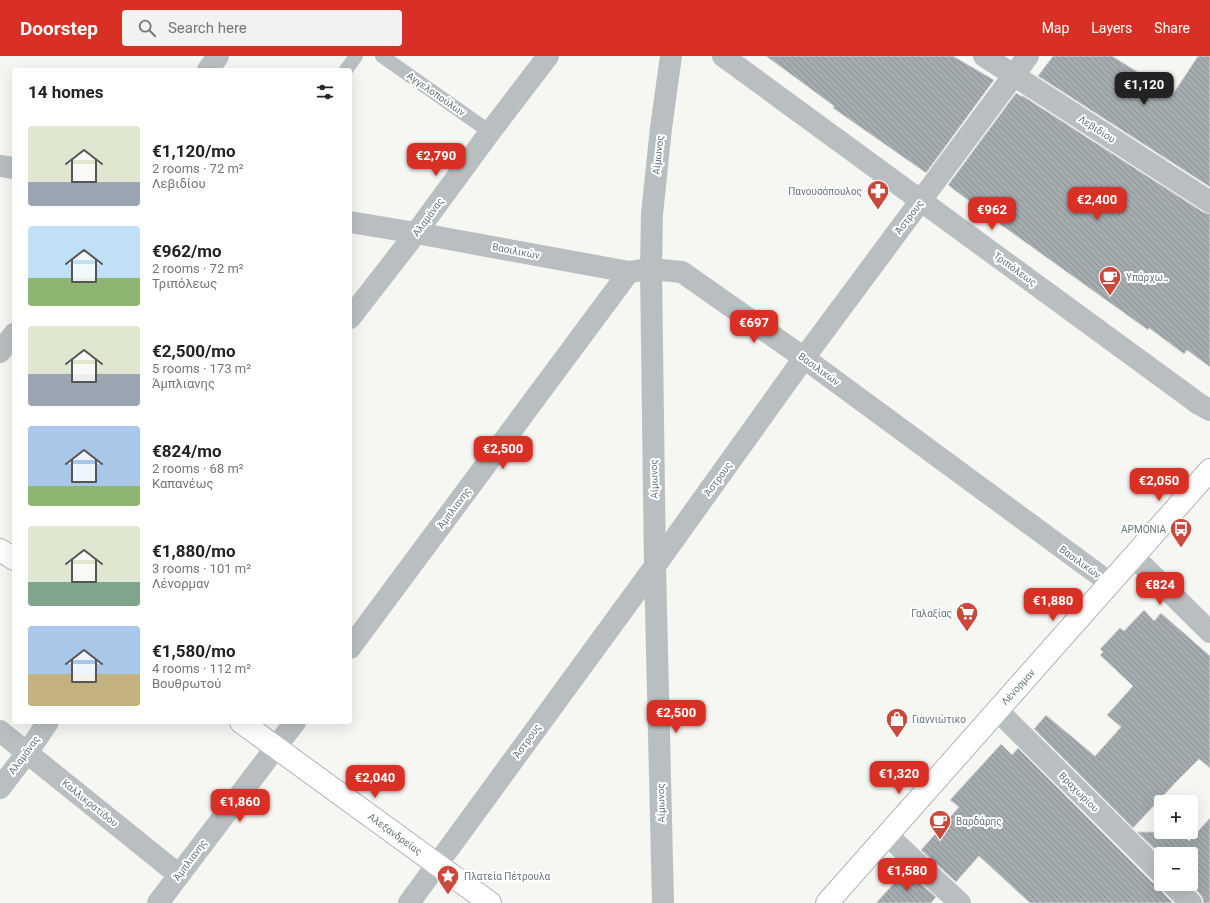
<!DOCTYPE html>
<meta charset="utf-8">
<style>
:root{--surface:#fff;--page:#f2f2f2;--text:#222;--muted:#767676;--accent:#d93025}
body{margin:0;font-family:Roboto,sans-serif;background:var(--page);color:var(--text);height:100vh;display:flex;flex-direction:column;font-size:15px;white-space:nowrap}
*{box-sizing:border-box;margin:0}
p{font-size:13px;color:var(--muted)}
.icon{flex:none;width:22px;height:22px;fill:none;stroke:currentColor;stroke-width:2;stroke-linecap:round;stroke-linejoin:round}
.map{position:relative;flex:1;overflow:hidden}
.panel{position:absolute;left:12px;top:12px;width:340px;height:656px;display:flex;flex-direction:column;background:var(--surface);border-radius:4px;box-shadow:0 4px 16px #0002}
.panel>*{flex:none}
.controls{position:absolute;left:1154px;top:739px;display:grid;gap:8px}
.controls a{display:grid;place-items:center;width:44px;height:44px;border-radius:4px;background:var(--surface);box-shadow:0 4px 16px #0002;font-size:20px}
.price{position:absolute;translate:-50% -34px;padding:0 9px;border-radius:8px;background:var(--accent);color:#fff;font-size:13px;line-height:26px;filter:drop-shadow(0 1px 2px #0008)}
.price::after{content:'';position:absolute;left:50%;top:24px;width:12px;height:9px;margin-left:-6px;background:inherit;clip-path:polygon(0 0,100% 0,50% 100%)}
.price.selected{background:#222;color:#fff}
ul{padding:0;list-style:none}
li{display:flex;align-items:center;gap:12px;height:100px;padding:0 16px}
li span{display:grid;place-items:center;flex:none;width:112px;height:80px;border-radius:4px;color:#555}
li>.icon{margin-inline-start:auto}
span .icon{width:48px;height:48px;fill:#fffc;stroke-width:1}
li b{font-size:17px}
h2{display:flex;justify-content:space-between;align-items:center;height:48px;padding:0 16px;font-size:17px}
header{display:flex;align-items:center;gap:24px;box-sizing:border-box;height:56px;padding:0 20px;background:var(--accent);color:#fff}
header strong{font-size:19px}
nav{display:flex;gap:22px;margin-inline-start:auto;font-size:14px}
.search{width:280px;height:36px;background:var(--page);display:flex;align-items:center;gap:10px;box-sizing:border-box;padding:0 14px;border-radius:4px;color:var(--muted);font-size:15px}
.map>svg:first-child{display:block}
.building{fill:url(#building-back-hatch);stroke:#d7d7d6}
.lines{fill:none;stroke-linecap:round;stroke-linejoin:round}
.secondary-casing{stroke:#aeb5b7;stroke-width:24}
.lane{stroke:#b9bfc1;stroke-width:14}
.street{stroke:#b9bfc1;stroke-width:22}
.secondary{stroke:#fff;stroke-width:22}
.labels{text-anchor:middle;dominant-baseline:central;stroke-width:4;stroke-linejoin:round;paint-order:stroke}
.street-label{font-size:10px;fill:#65757a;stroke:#fff}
.poi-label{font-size:10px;fill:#65757a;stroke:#fff;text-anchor:start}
</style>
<header>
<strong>Doorstep</strong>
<div class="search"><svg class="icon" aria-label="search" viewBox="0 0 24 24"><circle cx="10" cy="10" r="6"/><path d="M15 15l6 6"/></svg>Search here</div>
<nav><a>Map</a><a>Layers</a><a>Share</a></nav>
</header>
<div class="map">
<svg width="1210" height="847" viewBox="0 0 1210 847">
<defs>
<pattern id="building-back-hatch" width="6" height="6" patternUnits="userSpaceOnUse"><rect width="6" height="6" fill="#a4acaf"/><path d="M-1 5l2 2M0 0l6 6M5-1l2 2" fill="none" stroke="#899193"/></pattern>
</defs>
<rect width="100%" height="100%" fill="#f6f6f3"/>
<g class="building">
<path d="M766 0H953L994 24 926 117 833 52 834 50Z"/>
<path d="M1053 0H1112L1173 38 1198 0H1210V131L1038 20Z"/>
<path d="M1016 37 1021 40H1023L1203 156 1210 158V311L1187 294 1184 298 1149 272 1148 274 997 166 948 129Z"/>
<path d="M1144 554 1154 565 1161 557 1210 600V712L1199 703 1178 724 1133 772 1034 673 1046 659 1095 700 1121 671 1107 659 1133 630 1100 599 1103 596 1100 593 1120 572 1124 575Z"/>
<path d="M1001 688 1012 699 1018 692 1152 826 1160 829 1163 837 1173 847H1030L979 800 956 826 921 794 959 751 950 744Z"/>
<path d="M1210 762V847H1203V843L1200 838 1190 828H1191V798H1161V799L1137 776H1180L1189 785Z"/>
<path d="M906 814 936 841 931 847H876Z"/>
</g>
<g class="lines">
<g class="secondary-casing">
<g id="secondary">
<path d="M0 494 14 503"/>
<path d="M241 666 490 847"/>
<path d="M827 847 1210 414"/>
</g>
</g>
<g class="lane">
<path d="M382 0 490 76"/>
<path d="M346 14 356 0"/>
</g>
<g class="street">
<path d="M723 0 1199 348 1210 354"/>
<path d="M984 0 1210 146"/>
<path d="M208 14 218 0"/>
<path d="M0 110 14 112"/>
<path d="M350 166 416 177 629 216 651 213 682 216 804 302 1110 527"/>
<path d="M350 262 416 177 490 76 548 0"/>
<path d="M0 296 14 278"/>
<path d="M1134 501 1210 576"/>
<path d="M350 592 629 216"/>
<path d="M997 654 1161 817"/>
<path d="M0 675 179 819"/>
<path d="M0 732 27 697 48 666"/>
<path d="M887 779 960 847"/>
<path d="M1172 828 1191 847"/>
<path d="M158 847 295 666"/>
<path d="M409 847 655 510 804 302 1028 0"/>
<path d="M663 847 655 510 651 213 652 158 661 72 671 0"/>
</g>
<use href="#secondary" class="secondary"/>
</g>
<defs>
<g id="pharmacy-pin" transform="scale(1.15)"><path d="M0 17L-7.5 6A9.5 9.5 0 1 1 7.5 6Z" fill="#cd483c" stroke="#fff"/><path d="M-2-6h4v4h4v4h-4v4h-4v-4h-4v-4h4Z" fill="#fff"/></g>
<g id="cafe-pin" transform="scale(1.15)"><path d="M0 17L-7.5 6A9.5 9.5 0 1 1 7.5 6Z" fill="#cd483c" stroke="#fff"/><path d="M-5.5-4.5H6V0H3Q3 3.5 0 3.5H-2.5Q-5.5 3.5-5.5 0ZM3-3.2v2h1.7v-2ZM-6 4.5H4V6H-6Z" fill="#fff"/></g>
<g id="bus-pin" transform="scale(1.15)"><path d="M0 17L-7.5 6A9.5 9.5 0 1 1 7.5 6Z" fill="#cd483c" stroke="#fff"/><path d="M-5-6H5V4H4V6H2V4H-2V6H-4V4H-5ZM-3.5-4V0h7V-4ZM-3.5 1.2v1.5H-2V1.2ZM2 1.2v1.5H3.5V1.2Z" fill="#fff"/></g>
<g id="supermarket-pin" transform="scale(1.15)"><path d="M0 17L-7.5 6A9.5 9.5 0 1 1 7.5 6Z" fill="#cd483c" stroke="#fff"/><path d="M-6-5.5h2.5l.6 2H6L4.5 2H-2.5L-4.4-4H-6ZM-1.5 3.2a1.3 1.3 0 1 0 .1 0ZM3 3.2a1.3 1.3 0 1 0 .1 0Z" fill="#fff"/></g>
<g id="shop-pin" transform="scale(1.15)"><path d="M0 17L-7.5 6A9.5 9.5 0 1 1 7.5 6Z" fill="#cd483c" stroke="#fff"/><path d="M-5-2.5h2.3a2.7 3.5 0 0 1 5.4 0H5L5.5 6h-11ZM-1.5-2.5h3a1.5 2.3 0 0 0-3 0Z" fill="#fff"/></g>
<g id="sight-pin" transform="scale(1.15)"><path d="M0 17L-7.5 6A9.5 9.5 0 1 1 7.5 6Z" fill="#cd483c" stroke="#fff"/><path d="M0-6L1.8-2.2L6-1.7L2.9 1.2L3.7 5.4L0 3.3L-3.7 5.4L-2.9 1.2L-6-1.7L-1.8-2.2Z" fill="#fff"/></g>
</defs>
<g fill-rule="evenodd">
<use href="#pharmacy-pin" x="878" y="135"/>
<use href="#cafe-pin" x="1110" y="221"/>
<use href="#bus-pin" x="1181" y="473"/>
<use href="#supermarket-pin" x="967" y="557"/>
<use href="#shop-pin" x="897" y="663"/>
<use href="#cafe-pin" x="940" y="765"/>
<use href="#sight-pin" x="448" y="820"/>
</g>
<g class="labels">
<g class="street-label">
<text transform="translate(436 38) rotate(35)">Αγγελοπούλων</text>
<text transform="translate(1097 73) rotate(33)">Λεβιδίου</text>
<text transform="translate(658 99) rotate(-84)">Αίμωνος</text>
<text transform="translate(428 161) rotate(-54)">Αλαμάνας</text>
<text transform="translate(909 161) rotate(-53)">Άστρους</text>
<text transform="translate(516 195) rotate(11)">Βασιλικών</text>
<text transform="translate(1015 213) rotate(36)">Τριπόλεως</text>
<text transform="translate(819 313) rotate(36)">Βασιλικών</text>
<text transform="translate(654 423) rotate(-91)">Αίμωνος</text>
<text transform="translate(718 423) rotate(-54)">Άστρους</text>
<text transform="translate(454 452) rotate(-53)">Άμπλιανης</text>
<text transform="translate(1080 506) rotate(36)">Βασιλικών</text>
<text transform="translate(1018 631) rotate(-48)">Λένορμαν</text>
<text transform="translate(527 685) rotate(-54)">Άστρους</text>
<text transform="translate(24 699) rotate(-54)">Αλαμάνας</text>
<text transform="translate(1079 736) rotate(45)">Βραχωρίου</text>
<text transform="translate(90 747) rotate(39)">Καλλικρατίδου</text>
<text transform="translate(661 747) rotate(-91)">Αίμωνος</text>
<text transform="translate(395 778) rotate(36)">Αλεξανδρείας</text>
<text transform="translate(190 804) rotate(-53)">Άμπλιανης</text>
</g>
<g class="poi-label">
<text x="862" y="135" text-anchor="end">Πανουσόπουλος</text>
<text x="1126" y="221">Υπάρχω..</text>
<text x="1166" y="473" text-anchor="end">ΑΡΜΟΝΙΑ</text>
<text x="952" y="557" text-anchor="end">Γαλαξίας</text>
<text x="912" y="663">Γιαννιώτικο</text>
<text x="956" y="765">Βαρδάρης</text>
<text x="464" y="820">Πλατεία Πέτρουλα</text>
</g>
</g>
</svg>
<div class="controls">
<a>+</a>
<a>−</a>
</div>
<b class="price selected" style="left:1144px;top:50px">€1,120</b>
<b class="price" style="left:436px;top:121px">€2,790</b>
<b class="price" style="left:1097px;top:165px">€2,400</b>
<b class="price" style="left:992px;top:175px">€962</b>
<b class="price" style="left:754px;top:288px">€697</b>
<b class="price" style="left:503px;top:414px">€2,500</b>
<b class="price" style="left:1159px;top:446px">€2,050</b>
<b class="price" style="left:1160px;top:550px">€824</b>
<b class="price" style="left:1053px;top:566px">€1,880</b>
<b class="price" style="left:676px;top:678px">€2,500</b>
<b class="price" style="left:899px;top:739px">€1,320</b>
<b class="price" style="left:375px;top:743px">€2,040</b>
<b class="price" style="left:240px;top:767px">€1,860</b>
<b class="price" style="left:907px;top:836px">€1,580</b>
<section class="panel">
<h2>14 homes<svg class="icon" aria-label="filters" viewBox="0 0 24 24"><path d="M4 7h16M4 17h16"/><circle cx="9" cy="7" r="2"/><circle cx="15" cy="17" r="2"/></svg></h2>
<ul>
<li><span style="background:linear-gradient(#dfe7d0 70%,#9aa5b1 0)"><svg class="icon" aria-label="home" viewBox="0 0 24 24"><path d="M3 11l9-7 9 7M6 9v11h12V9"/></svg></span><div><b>€1,120/mo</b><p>2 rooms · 72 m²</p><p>Λεβιδίου</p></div></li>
<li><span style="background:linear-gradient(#bfe0f5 65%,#8fb573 0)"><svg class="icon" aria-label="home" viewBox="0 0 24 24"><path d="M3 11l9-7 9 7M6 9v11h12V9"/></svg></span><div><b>€962/mo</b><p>2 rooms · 72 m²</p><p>Τριπόλεως</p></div></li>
<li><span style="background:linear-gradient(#dfe7d0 60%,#9aa5b1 0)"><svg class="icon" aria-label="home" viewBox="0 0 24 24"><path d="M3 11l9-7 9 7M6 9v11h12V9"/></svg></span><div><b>€2,500/mo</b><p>5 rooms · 173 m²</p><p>Άμπλιανης</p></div></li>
<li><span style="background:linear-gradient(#a9c7e8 75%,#8fb573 0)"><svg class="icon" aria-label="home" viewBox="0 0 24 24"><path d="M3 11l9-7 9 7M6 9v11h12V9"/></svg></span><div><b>€824/mo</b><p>2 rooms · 68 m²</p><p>Καπανέως</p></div></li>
<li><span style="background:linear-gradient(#dfe7d0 70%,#7fa58c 0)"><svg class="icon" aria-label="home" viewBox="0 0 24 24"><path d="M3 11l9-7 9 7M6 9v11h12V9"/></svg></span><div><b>€1,880/mo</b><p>3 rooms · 101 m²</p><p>Λένορμαν</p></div></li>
<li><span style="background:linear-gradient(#a9c7e8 60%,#c2b280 0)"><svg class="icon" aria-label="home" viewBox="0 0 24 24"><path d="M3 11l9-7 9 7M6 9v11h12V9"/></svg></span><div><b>€1,580/mo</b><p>4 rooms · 112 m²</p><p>Βουθρωτού</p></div></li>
</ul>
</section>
</div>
